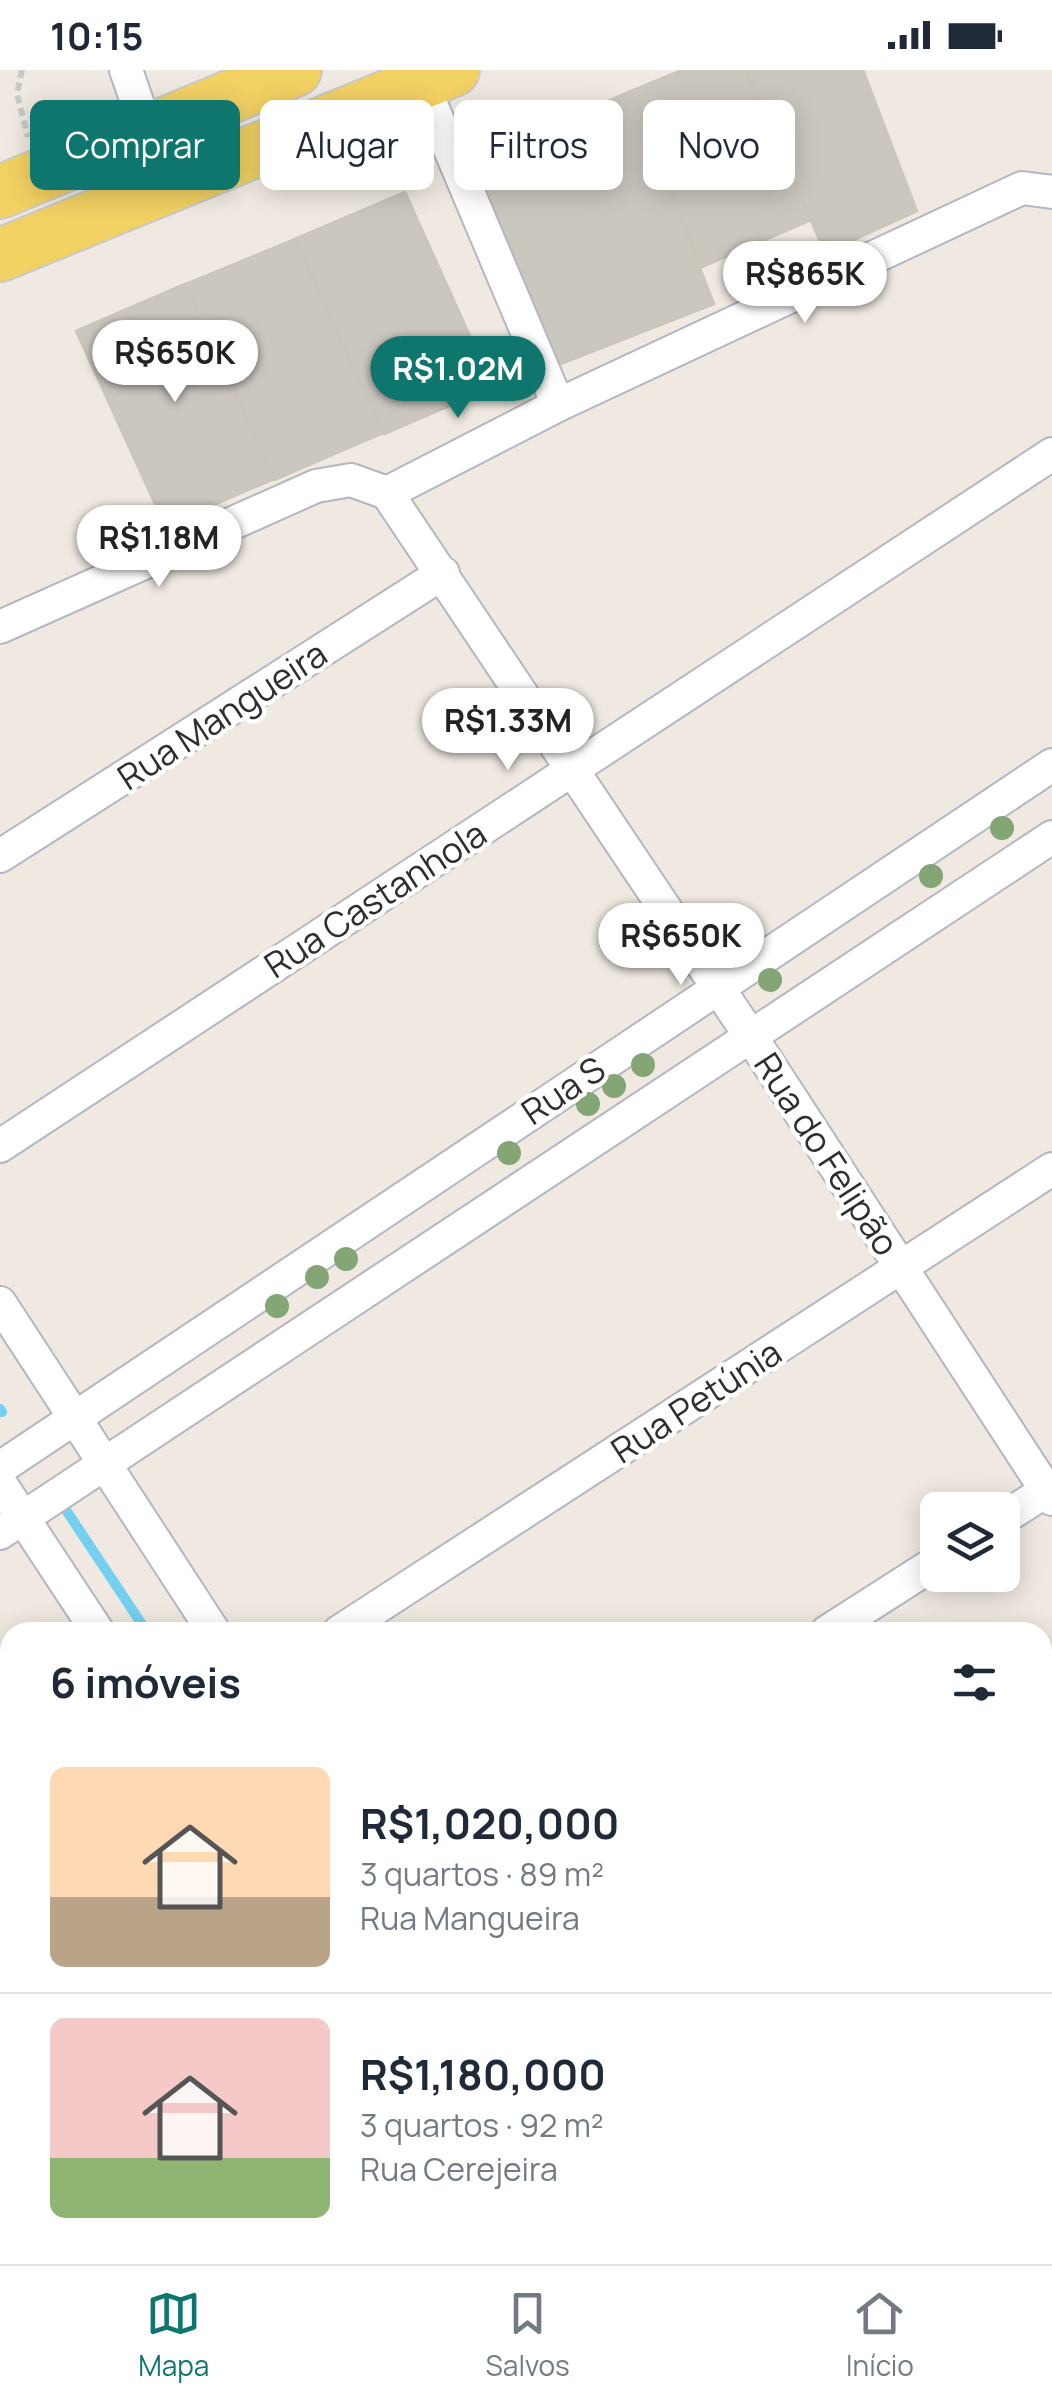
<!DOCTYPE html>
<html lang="pt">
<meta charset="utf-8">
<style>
:root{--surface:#fff;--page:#f2f2f3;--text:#1f2937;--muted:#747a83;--line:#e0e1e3;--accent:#0f766e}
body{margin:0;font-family:Manrope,sans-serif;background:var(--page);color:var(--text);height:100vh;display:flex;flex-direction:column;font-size:38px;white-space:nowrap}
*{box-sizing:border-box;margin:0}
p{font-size:32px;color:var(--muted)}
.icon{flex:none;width:55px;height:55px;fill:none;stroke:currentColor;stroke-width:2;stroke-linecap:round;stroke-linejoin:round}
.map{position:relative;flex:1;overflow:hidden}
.panel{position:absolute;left:0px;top:1552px;width:1052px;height:642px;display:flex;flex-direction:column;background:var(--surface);border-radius:30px 30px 0 0;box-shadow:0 5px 25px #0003}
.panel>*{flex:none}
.guide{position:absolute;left:30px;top:30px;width:992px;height:90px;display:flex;gap:20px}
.fabs{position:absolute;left:920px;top:1422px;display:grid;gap:20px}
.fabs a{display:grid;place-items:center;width:100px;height:100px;border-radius:15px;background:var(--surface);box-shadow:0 5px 25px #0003;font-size:50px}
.price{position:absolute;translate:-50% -85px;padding:0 22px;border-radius:35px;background:#fff;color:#222;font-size:32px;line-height:65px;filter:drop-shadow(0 2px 5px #0008)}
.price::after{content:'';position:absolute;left:50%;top:60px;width:30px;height:22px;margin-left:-15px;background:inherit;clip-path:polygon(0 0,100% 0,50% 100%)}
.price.active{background:var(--accent);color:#fff}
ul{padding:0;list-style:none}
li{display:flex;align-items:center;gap:30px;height:250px;padding:0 50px}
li+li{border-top:2px solid var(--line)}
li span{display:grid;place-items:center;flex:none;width:280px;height:200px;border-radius:15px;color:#555}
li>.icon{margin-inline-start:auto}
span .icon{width:120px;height:120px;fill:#fffc;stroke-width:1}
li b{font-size:42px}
h2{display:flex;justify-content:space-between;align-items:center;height:120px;padding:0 50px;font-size:42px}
.chip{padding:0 35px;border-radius:15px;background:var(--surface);box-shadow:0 5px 25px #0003;font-size:35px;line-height:90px}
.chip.active{background:var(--accent);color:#fff}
.status{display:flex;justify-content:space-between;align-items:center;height:70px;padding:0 50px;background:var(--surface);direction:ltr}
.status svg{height:28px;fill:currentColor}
.menu{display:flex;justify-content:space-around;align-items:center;height:140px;border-top:2px solid var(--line);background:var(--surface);font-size:28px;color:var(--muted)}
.menu a{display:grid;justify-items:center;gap:5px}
.menu .active{color:var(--accent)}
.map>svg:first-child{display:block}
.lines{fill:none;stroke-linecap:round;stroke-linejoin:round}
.stream{stroke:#75cff0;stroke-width:10}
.building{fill:#cbc7bf;stroke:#cbc5ba;stroke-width:2.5}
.minor-casing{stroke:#b4b7c1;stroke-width:36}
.primary-casing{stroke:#c9c9c9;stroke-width:56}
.path{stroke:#c9c9c9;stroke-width:6;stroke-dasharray:8 5;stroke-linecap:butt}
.minor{stroke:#fff;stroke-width:32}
.primary{stroke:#f2d163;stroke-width:52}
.tree{fill:#84a574}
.labels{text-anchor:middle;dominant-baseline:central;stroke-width:9;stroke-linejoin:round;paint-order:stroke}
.street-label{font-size:35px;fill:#2e2e2e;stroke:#fff}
</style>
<div class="status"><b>10:15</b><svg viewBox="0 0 49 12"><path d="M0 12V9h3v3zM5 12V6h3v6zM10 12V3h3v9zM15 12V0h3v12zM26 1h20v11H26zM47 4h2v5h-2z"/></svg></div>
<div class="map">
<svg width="1052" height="2194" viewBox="0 0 1052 2194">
<rect width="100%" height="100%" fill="#efe9e1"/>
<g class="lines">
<g class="stream">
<path d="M0 1339 2 1342"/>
<path d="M64 1437 147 1562"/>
<path d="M556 2185 562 2194"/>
</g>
</g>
<g class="building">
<path d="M682 0H746L811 150 702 197 631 21Z"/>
<path d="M746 0H863L917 141 825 183Z"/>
<path d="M631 21 714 234 556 296 472 90Z"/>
<path d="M405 122 493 317 384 364 295 169Z"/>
<path d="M295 169 383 363 274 410 186 214Z"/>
<path d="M185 214 274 409 165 456 76 261Z"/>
</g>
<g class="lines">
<g class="minor-casing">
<g id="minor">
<path d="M126 0 147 61"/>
<path d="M422 13 558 335"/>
<path d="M387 423 558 335 1022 118 1052 122"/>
<path d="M0 557 316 416 351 410 387 423 751 967 1052 1429"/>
<path d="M0 786 443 503"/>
<path d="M0 1076 1052 384"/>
<path d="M0 1233 214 1562"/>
<path d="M0 1398 1052 695"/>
<path d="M0 1413 98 1562"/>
<path d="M1002 1449 1052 1417"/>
<path d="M0 1463 1052 767"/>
<path d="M339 1562 1052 1099"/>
<path d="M827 1562 938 1491"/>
<path d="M1042 1739 1052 1733"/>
<path d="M0 1777 10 1771"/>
<path d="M1042 2041 1052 2034"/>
<path d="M0 2106 10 2100"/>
<path d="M506 2185 512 2194"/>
<path d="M620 2185 626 2194"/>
<path d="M349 2194 363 2185"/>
<path d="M810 2194 823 2185"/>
</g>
</g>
<g class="primary-casing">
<g id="primary">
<path d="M0 122 295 0"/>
<path d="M0 185 453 0"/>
</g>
</g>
<path class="path" d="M22 0 17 24 28 67"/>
<use href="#minor" class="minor"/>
<use href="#primary" class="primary"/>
</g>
<g class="tree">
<circle cx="1002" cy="758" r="12"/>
<circle cx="931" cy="806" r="12"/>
<circle cx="770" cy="910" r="12"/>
<circle cx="643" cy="995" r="12"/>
<circle cx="614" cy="1016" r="12"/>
<circle cx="588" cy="1034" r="12"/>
<circle cx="509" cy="1083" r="12"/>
<circle cx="346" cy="1189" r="12"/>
<circle cx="317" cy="1207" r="12"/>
<circle cx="277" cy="1236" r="12"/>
</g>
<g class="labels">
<g class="street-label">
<text transform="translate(222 645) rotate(-33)">Rua Mangueira</text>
<text transform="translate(375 829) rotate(-33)">Rua Castanhola</text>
<text transform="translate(563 1020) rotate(-34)">Rua S</text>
<text transform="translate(827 1084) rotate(57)">Rua do Felipão</text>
<text transform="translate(696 1331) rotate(-33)">Rua Petúnia</text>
</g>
</g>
</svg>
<div class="fabs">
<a><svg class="icon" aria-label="layers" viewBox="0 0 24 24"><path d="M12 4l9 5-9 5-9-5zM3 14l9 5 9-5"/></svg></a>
</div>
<b class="price" style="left:805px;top:256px">R$865K</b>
<b class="price" style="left:175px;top:335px">R$650K</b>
<b class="price active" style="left:458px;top:351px">R$1.02M</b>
<b class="price" style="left:159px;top:520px">R$1.18M</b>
<b class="price" style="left:508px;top:703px">R$1.33M</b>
<b class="price" style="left:681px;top:918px">R$650K</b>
<div class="guide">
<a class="chip active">Comprar</a>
<a class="chip">Alugar</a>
<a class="chip">Filtros</a>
<a class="chip">Novo</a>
</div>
<section class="panel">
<h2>6 imóveis<svg class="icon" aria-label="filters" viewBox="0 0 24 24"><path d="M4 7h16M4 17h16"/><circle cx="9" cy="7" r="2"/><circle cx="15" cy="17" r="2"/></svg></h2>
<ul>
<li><span style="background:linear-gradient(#ffd9b3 65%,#b9a48a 0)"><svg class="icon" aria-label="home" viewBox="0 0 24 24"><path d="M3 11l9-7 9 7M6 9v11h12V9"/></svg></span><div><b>R$1,020,000</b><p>3 quartos · 89 m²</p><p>Rua Mangueira</p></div></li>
<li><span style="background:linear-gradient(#f6c9c9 70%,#8fb573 0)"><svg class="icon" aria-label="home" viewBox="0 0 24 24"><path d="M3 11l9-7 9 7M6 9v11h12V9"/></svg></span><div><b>R$1,180,000</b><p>3 quartos · 92 m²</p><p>Rua Cerejeira</p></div></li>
</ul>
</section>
</div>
<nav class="menu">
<a class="active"><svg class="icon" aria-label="map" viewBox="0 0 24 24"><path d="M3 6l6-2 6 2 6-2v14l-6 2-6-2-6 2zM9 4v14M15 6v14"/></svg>Mapa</a>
<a><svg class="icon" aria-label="saved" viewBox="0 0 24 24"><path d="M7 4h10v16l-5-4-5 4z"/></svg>Salvos</a>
<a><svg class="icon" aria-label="home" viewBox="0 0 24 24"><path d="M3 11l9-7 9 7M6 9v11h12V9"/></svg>Início</a>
</nav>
